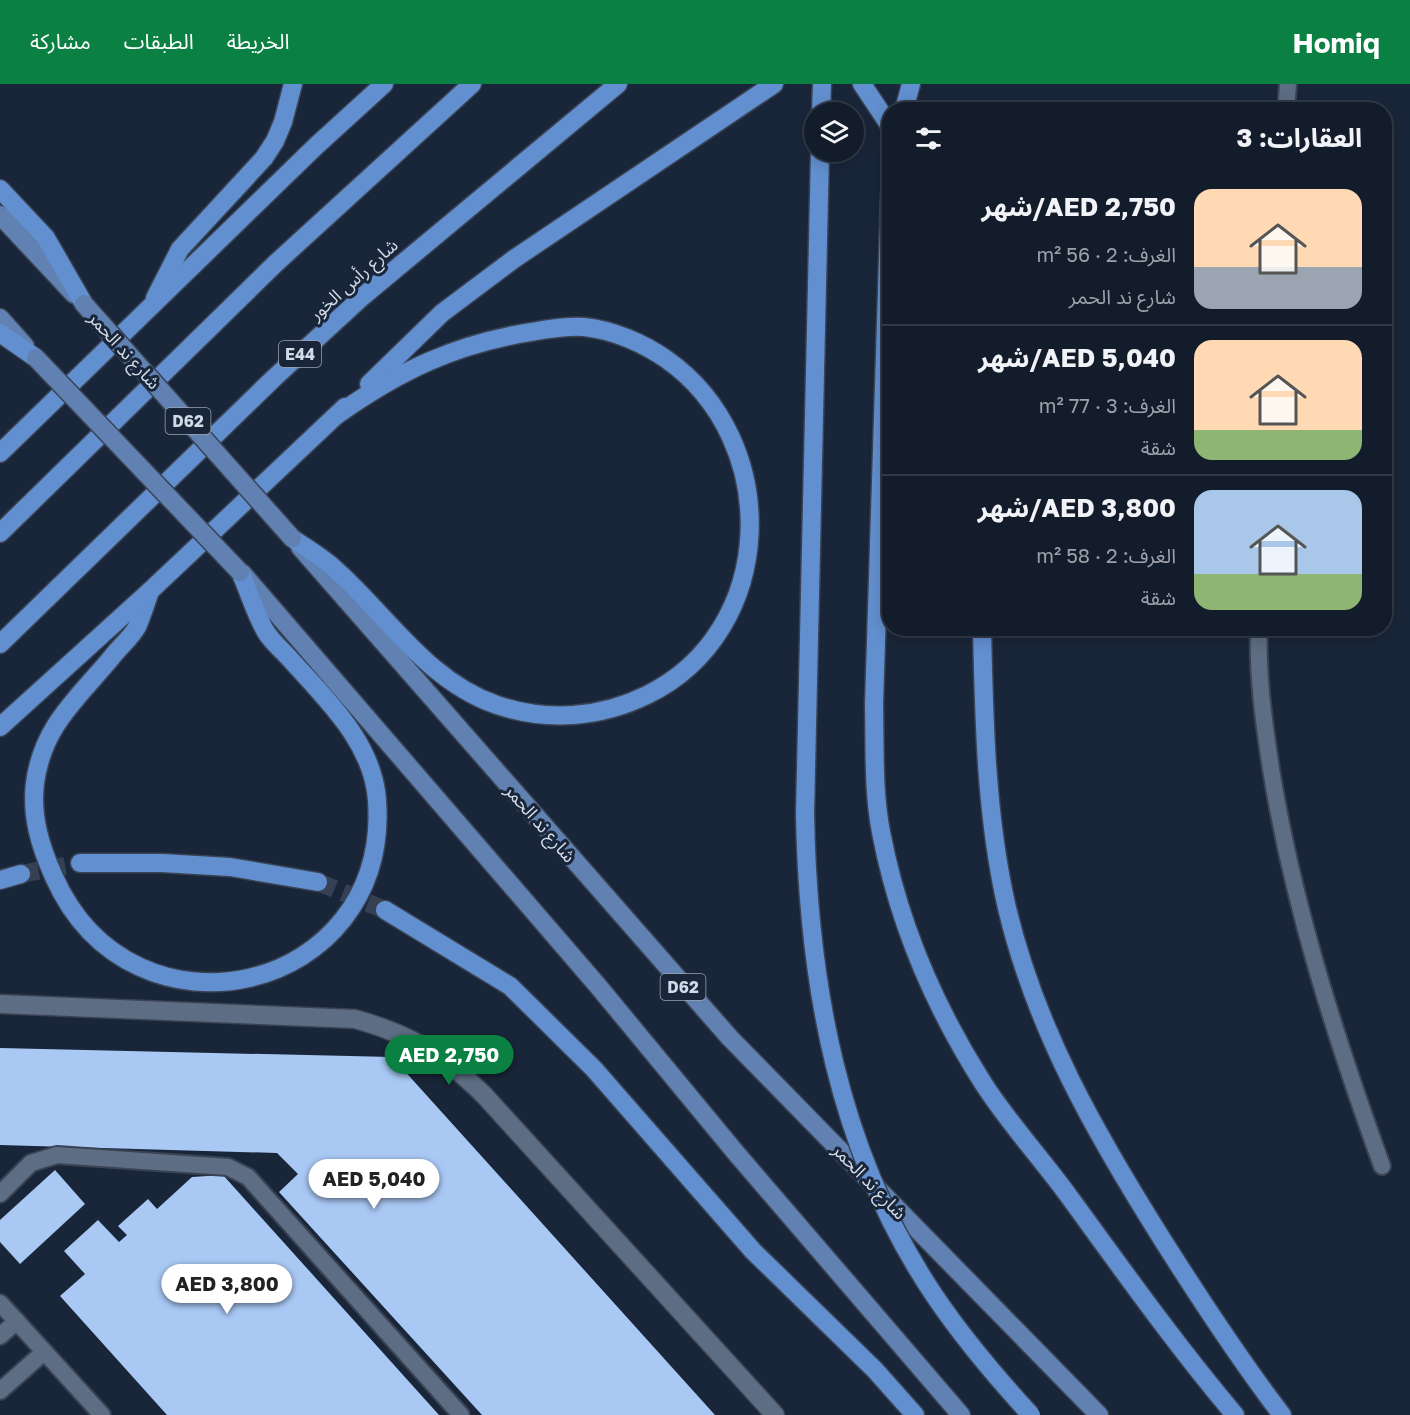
<!DOCTYPE html>
<html lang="ar">
<meta charset="utf-8">
<style>
:root{--surface:#131c2b;--page:#202937;--text:#f1f3f6;--muted:#9da1a9;--line:#323a47;--accent:#0b8043}
body{margin:0;font-family:"Golos Text","Noto Sans Arabic",sans-serif;background:var(--page);color:var(--text);direction:rtl;height:100vh;display:flex;flex-direction:column;font-size:22px;white-space:nowrap}
*{box-sizing:border-box;margin:0}
p{font-size:20px;color:var(--muted)}
.icon{flex:none;width:33px;height:33px;fill:none;stroke:currentColor;stroke-width:2;stroke-linecap:round;stroke-linejoin:round}
.map{position:relative;flex:1;overflow:hidden;direction:ltr}
.sheet{position:absolute;left:882px;top:18px;width:510px;height:534px;display:flex;flex-direction:column;background:var(--surface);border-radius:24px;box-shadow:0 3px 15px #0003,0 0 0 2px var(--line);direction:rtl}
.sheet>*{flex:none}
.controls{position:absolute;left:804px;top:18px;display:grid;gap:12px}
.controls a{display:grid;place-items:center;width:60px;height:60px;border-radius:50%;background:var(--surface);box-shadow:0 3px 15px #0003,0 0 0 2px var(--line);font-size:30px}
.price{position:absolute;translate:-50% -51px;padding:0 14px;border-radius:21px;background:#fff;color:#222;font-size:20px;line-height:39px;filter:drop-shadow(0 2px 3px #0008)}
.price::after{content:'';position:absolute;left:50%;top:36px;width:18px;height:14px;margin-left:-9px;background:inherit;clip-path:polygon(0 0,100% 0,50% 100%)}
.price.current{background:var(--accent);color:#fff}
ul{padding:0;list-style:none}
li{display:flex;align-items:center;gap:18px;height:150px;padding:0 30px}
li+li{border-top:2px solid var(--line)}
li span{display:grid;place-items:center;flex:none;width:168px;height:120px;border-radius:18px;color:#555}
li>.icon{margin-inline-start:auto}
span .icon{width:72px;height:72px;fill:#fffc;stroke-width:1}
li b{font-size:26px}
h2{display:flex;justify-content:space-between;align-items:center;height:72px;padding:0 30px;font-size:26px}
header{display:flex;align-items:center;gap:36px;box-sizing:border-box;height:84px;padding:0 30px;background:var(--accent);color:#fff}
header strong{font-size:28px}
nav{display:flex;gap:33px;margin-inline-start:auto;font-size:21px}
.map>svg:first-child{display:block}
.building{fill:#a9c8f4}
.lines{fill:none;stroke-linecap:round;stroke-linejoin:round}
.motorway-tunnel{stroke:#354153;stroke-width:18;stroke-dasharray:18 9;stroke-linecap:butt}
.service-casing{stroke:#394354;stroke-width:20}
.minor-casing{stroke:#394354;stroke-width:21}
.primary-casing{stroke:#394354;stroke-width:21}
.motorway-casing{stroke:#394354;stroke-width:21}
.service{stroke:#5d6d83;stroke-width:16}
.minor{stroke:#5d6d83;stroke-width:18}
.primary{stroke:#6081b1;stroke-width:18}
.motorway{stroke:#628fcf;stroke-width:18}
.primary-bridge-casing{stroke:#394354;stroke-width:21;stroke-linecap:butt}
.motorway-bridge-casing{stroke:#394354;stroke-width:21;stroke-linecap:butt}
.primary-bridge{stroke:#6081b1;stroke-width:18}
.motorway-bridge{stroke:#628fcf;stroke-width:18}
.labels{text-anchor:middle;dominant-baseline:central;stroke-width:6;stroke-linejoin:round;paint-order:stroke}
.shield{fill:#192639;stroke:#9aa4b3;stroke-width:1.5}
.shield-label{font-size:16px;font-weight:bold;fill:#d1dae7}
.street-label{font-size:18px;fill:#d1dae7;stroke:#192639}
</style>
<header>
<strong>Homiq</strong>
<nav><a>الخريطة</a><a>الطبقات</a><a>مشاركة</a></nav>
</header>
<div class="map">
<svg width="1410" height="1331" viewBox="0 0 1410 1331">
<rect width="100%" height="100%" fill="#192639"/>
<g class="building">
<path d="M0 964 392 973 715 1331H482L279 1108 298 1090 277 1069 0 1061Z"/>
<path d="M55 1086 85 1120 20 1180 0 1158V1136Z"/>
<path d="M223 1091 439 1331H167L60 1212 85 1190 64 1167 98 1136 119 1158 127 1151 118 1142 148 1115 157 1125 192 1093Z"/>
</g>
<g class="lines">
<g class="motorway-tunnel">
<path d="M21 790 80 779"/>
<path d="M318 798 385 826"/>
</g>
<g class="service-casing">
<g id="service">
<path d="M1286 26 1288 0"/>
<path d="M1259 544C1257 591 1264 639 1271 685 1293 821 1335 952 1382 1082"/>
<path d="M0 1110 31 1079 57 1071 228 1083 248 1093 461 1331"/>
<path d="M0 1219 102 1331"/>
<path d="M0 1252 17 1237"/>
<path d="M0 1307 44 1268"/>
</g>
</g>
<g class="minor-casing">
<path id="minor" d="M0 920 355 935C412 951 442 970 484 1011L775 1331"/>
</g>
<g class="primary-casing">
<g id="primary">
<path d="M0 131 74 210"/>
<path d="M0 234 25 262"/>
<path d="M300 463 730 954 1099 1331"/>
<path d="M242 489 598 902 736 1069 961 1331"/>
</g>
</g>
<g class="motorway-casing">
<g id="motorway">
<path d="M862 0 890 42"/>
<path d="M904 26 911 0"/>
<path d="M821 28 822 0"/>
<path d="M0 105 46 154 84 220"/>
<path d="M890 110 874 621C875 663 873 707 881 748 898 837 934 922 983 999 1008 1038 1040 1073 1068 1111 1122 1185 1175 1260 1235 1331"/>
<path d="M155 214 180 165 264 74 275 57 283 38 293 0"/>
<path d="M0 249 36 274"/>
<path d="M369 300 442 229 514 175 774 0"/>
<path d="M0 369 316 62 384 0"/>
<path d="M0 449 276 179 472 0"/>
<path d="M292 454C306 464 322 473 335 485 388 532 427 597 497 621 547 638 600 634 647 611 778 547 783 357 666 275 643 259 613 246 584 243 567 242 548 245 531 248 455 260 399 287 337 331"/>
<path d="M150 507C146 519 142 532 137 543 132 552 123 560 116 568 81 612 43 639 35 699 31 732 40 762 54 793 133 970 391 910 377 716 373 659 327 616 291 576 283 567 272 558 266 548 255 530 249 507 240 488"/>
<path d="M982 544C984 637 986 734 1007 824 1036 946 1096 1050 1162 1155 1200 1215 1239 1275 1282 1331"/>
<path d="M0 560 274 294 362 213 618 0"/>
<path d="M0 643 150 507 345 323"/>
<path d="M80 779H162L230 783 318 798"/>
<path d="M0 796 21 790"/>
<path d="M385 826 510 902 594 985 753 1167 875 1286 915 1331"/>
</g>
</g>
<use href="#service" class="service"/>
<use href="#minor" class="minor"/>
<use href="#primary" class="primary"/>
<use href="#motorway" class="motorway"/>
<g class="primary-bridge-casing">
<g id="primary-bridge">
<path d="M84 220 292 454"/>
<path d="M36 274 240 488"/>
</g>
</g>
<g class="motorway-bridge-casing">
<path id="motorway-bridge" d="M820 68 805 730C808 899 838 1068 934 1211 963 1254 996 1293 1031 1331"/>
</g>
<use href="#primary-bridge" class="primary-bridge"/>
<use href="#motorway-bridge" class="motorway-bridge"/>
</g>
<g class="labels">
<g class="shield">
<rect x="279" y="257" width="42" height="26" rx="4.5"/>
<rect x="165.5" y="324" width="45" height="26" rx="4.5"/>
<rect x="660.5" y="890" width="45" height="26" rx="4.5"/>
</g>
<g class="shield-label">
<text x="300" y="270">E44</text>
<text x="188" y="337">D62</text>
<text x="683" y="903">D62</text>
</g>
<g class="street-label">
<text transform="translate(353 195) rotate(-42)">شارع رأس الخور</text>
<text transform="translate(125 266) rotate(48)">شارع ند الحمر</text>
<text transform="translate(541 739) rotate(49)">شارع ند الحمر</text>
<text transform="translate(870 1097) rotate(46)">شارع ند الحمر</text>
</g>
</g>
</svg>
<div class="controls">
<a><svg class="icon" aria-label="layers" viewBox="0 0 24 24"><path d="M12 4l9 5-9 5-9-5zM3 14l9 5 9-5"/></svg></a>
</div>
<b class="price current" style="left:449px;top:1002px">AED 2,750</b>
<b class="price" style="left:374px;top:1126px">AED 5,040</b>
<b class="price" style="left:227px;top:1231px">AED 3,800</b>
<section class="sheet">
<h2>العقارات: 3<svg class="icon" aria-label="filters" viewBox="0 0 24 24"><path d="M4 7h16M4 17h16"/><circle cx="9" cy="7" r="2"/><circle cx="15" cy="17" r="2"/></svg></h2>
<ul>
<li><span style="background:linear-gradient(#ffd9b3 65%,#9aa5b1 0)"><svg class="icon" aria-label="home" viewBox="0 0 24 24"><path d="M3 11l9-7 9 7M6 9v11h12V9"/></svg></span><div><b>AED 2,750/شهر</b><p>الغرف: 2 · 56 m²</p><p>شارع ند الحمر</p></div></li>
<li><span style="background:linear-gradient(#ffd9b3 75%,#8fb573 0)"><svg class="icon" aria-label="home" viewBox="0 0 24 24"><path d="M3 11l9-7 9 7M6 9v11h12V9"/></svg></span><div><b>AED 5,040/شهر</b><p>الغرف: 3 · 77 m²</p><p>شقة</p></div></li>
<li><span style="background:linear-gradient(#a9c7e8 70%,#8fb573 0)"><svg class="icon" aria-label="home" viewBox="0 0 24 24"><path d="M3 11l9-7 9 7M6 9v11h12V9"/></svg></span><div><b>AED 3,800/شهر</b><p>الغرف: 2 · 58 m²</p><p>شقة</p></div></li>
</ul>
</section>
</div>
